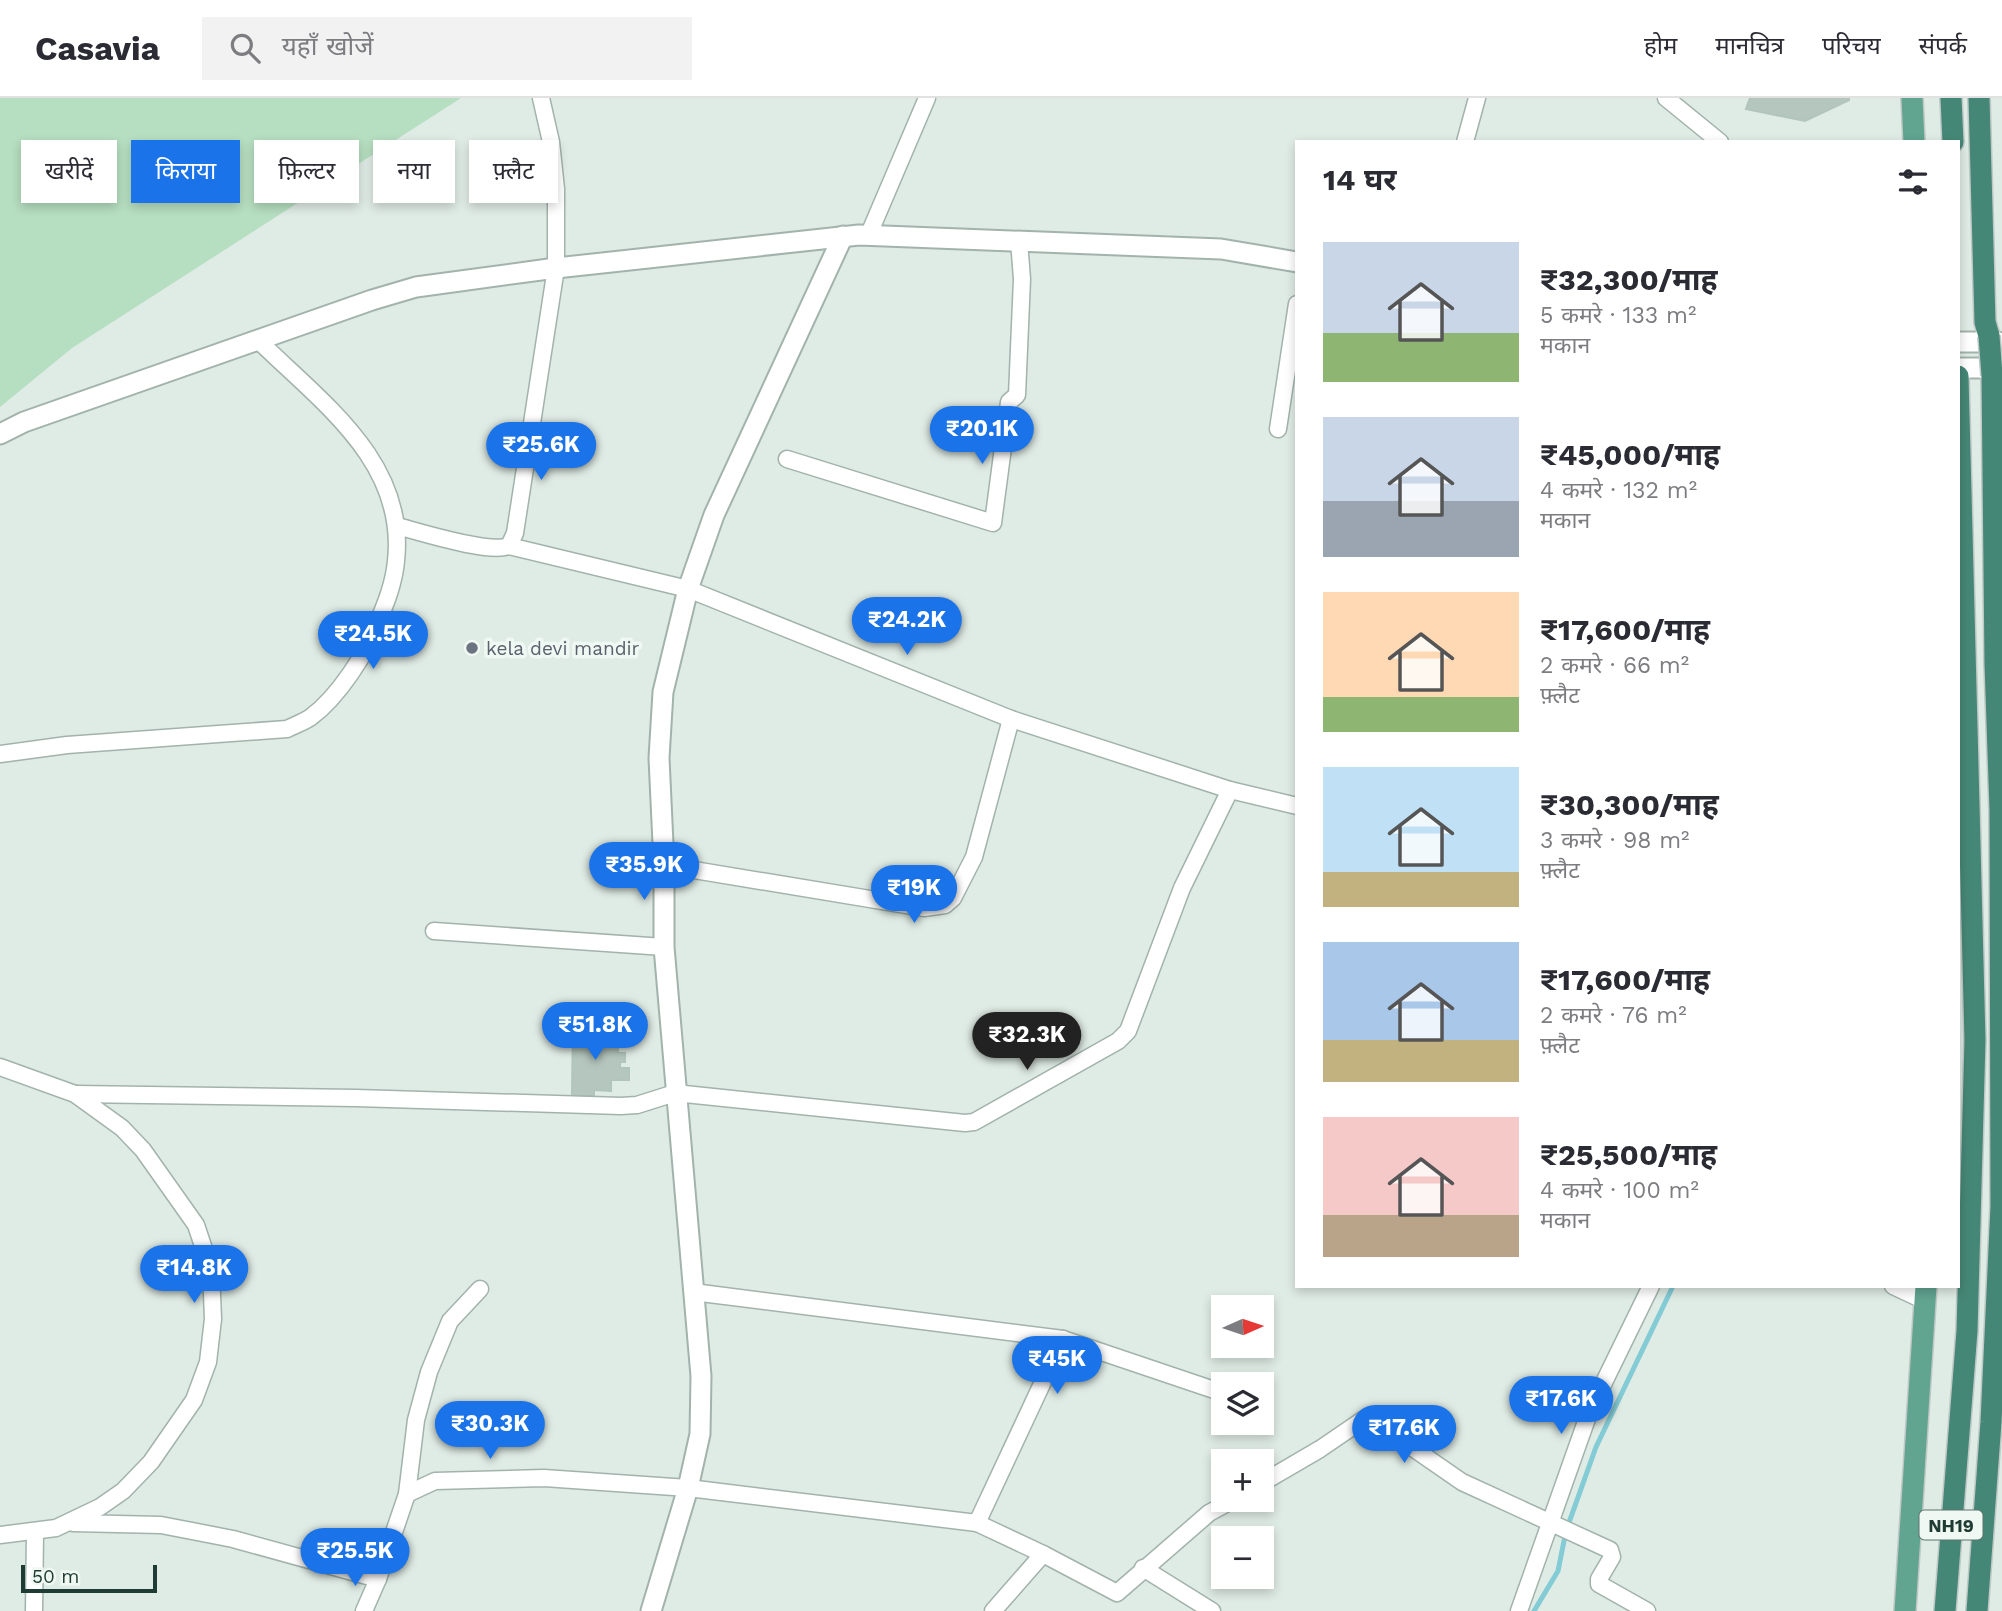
<!DOCTYPE html>
<html lang="hi">
<meta charset="utf-8">
<style>
:root{--surface:#fff;--page:#f2f2f3;--text:#2b2b33;--muted:#7c7c81;--line:#e1e1e2;--accent:#1a73e8}
body{margin:0;font-family:"Work Sans","Noto Sans Devanagari",sans-serif;background:var(--page);color:var(--text);height:100vh;display:flex;flex-direction:column;font-size:26px;white-space:nowrap}
*{box-sizing:border-box;margin:0}
p{font-size:23px;color:var(--muted)}
.icon{flex:none;width:38px;height:38px;fill:none;stroke:currentColor;stroke-width:2;stroke-linecap:round;stroke-linejoin:round}
.map{position:relative;flex:1;overflow:hidden}
.panel{position:absolute;left:1295px;top:42px;width:665px;height:1148px;display:flex;flex-direction:column;background:var(--surface);border-radius:0px;box-shadow:0 4px 10px #0003}
.panel>*{flex:none}
.top-card{position:absolute;left:21px;top:42px;width:665px;height:63px;display:flex;gap:14px}
.needle{width:46px;rotate:87deg}
.tools{position:absolute;left:1211px;top:1197px;display:grid;gap:14px}
.tools a{display:grid;place-items:center;width:63px;height:63px;border-radius:0px;background:var(--surface);box-shadow:0 4px 10px #0003;font-size:35px}
.scale{position:absolute;left:21px;bottom:18px;width:136px;box-sizing:border-box;padding-left:7px;border:4px solid #1f3c34;border-top:0;font-size:19px;line-height:24px;white-space:nowrap;color:#1f3c34;-webkit-text-stroke:5px #f0f8f3;paint-order:stroke}
.price{position:absolute;translate:-50% -60px;padding:0 16px;border-radius:24px;background:var(--accent);color:#fff;font-size:23px;line-height:46px;filter:drop-shadow(0 2px 4px #0008)}
.price::after{content:'';position:absolute;left:50%;top:42px;width:21px;height:16px;margin-left:-10px;background:inherit;clip-path:polygon(0 0,100% 0,50% 100%)}
.price.on{background:#222;color:#fff}
ul{padding:0;list-style:none}
li{display:flex;align-items:center;gap:21px;height:175px;padding:0 28px}
li span{display:grid;place-items:center;flex:none;width:196px;height:140px;border-radius:0px;color:#555}
li>.icon{margin-inline-start:auto}
span .icon{width:84px;height:84px;fill:#fffc;stroke-width:1}
li b{font-size:30px}
h2{display:flex;justify-content:space-between;align-items:center;height:84px;padding:0 28px;font-size:30px}
.chip{padding:0 24px;border-radius:0px;background:var(--surface);box-shadow:0 4px 10px #0003;font-size:24px;line-height:63px}
.chip.on{background:var(--accent);color:#fff}
header{display:flex;align-items:center;gap:42px;box-sizing:border-box;height:98px;padding:0 35px;background:var(--surface);border-bottom:2px solid var(--line)}
header strong{font-size:33px}
nav{display:flex;gap:38px;margin-inline-start:auto;font-size:24px}
.search{width:490px;height:63px;background:var(--page);display:flex;align-items:center;gap:18px;box-sizing:border-box;padding:0 24px;border-radius:0px;color:var(--muted);font-size:26px}
.map>svg:first-child{display:block}
.green{fill:#b6dec0}
.lines{fill:none;stroke-linecap:round;stroke-linejoin:round}
.stream{stroke:#83cbd5;stroke-width:5}
.building{fill:#b4c6be;stroke:#b1c5bc;stroke-width:2}
.minor-casing{stroke:#a2b3ac;stroke-width:19}
.tertiary-casing{stroke:#a2b3ac;stroke-width:23}
.primary-casing{stroke:#c0c8c6;stroke-width:24}
.trunk-casing{stroke:#c0c8c6;stroke-width:24}
.minor{stroke:#fff;stroke-width:16}
.tertiary{stroke:#fff;stroke-width:19}
.primary{stroke:#61a490;stroke-width:21}
.trunk{stroke:#458776;stroke-width:21}
.trunk-bridge-casing{stroke:#c0c8c6;stroke-width:24;stroke-linecap:butt}
.trunk-bridge{stroke:#458776;stroke-width:21}
.worship-dot{fill:#6b7280;stroke:#f0f8f3;stroke-width:2.5}
.labels{text-anchor:middle;dominant-baseline:central;stroke-width:7;stroke-linejoin:round;paint-order:stroke}
.shield{fill:#f0f8f3;stroke:#5e746d;stroke-width:2}
.shield-label{font-size:18px;font-weight:bold;fill:#1f3c34}
.worship-label{font-size:19px;fill:#5b616d;stroke:#f0f8f3;text-anchor:start}
</style>
<header>
<strong>Casavia</strong>
<div class="search"><svg class="icon" aria-label="search" viewBox="0 0 24 24"><circle cx="10" cy="10" r="6"/><path d="M15 15l6 6"/></svg>यहाँ खोजें</div>
<nav><a>होम</a><a>मानचित्र</a><a>परिचय</a><a>संपर्क</a></nav>
</header>
<div class="map">
<svg width="2002" height="1513" viewBox="0 0 2002 1513">
<rect width="100%" height="100%" fill="#dfebe5"/>
<path class="green" d="M0 0H461L72 250 0 309Z"/>
<g class="lines">
<path class="stream" d="M1534 1513 1558 1473 1566 1433 1596 1349 1673 1188"/>
</g>
<g class="building">
<path d="M1750 0H1849V2L1805 23 1746 11Z"/>
<path d="M573 925 592 926V937L607 938V946H618V955H625V964H620V970H629V982H611V993L594 992V998H572Z"/>
</g>
<g class="lines">
<g class="minor-casing">
<g id="minor">
<path d="M1666 0 1720 44"/>
<path d="M1465 44 1477 0"/>
<path d="M869 136 927 0"/>
<path d="M1278 331 1297 206"/>
<path d="M787 361 993 425 1009 304 1017 297 1022 181 1019 143"/>
<path d="M397 428C420 434 489 456 509 448L515 435 556 170V91L551 44 541 0"/>
<path d="M509 448 688 491 1011 621 1230 692 1297 708"/>
<path d="M0 656 67 647 287 631C295 627 304 624 311 619 338 599 367 555 378 524 386 505 394 485 396 463 407 364 322 305 259 243"/>
<path d="M664 767 924 810 945 807 953 800 974 759 1011 621"/>
<path d="M434 833 664 849"/>
<path d="M0 969 75 996 122 1030 143 1052 196 1127 211 1172 213 1221 208 1264 194 1302 151 1364 123 1393 100 1409 56 1430 0 1437"/>
<path d="M75 996 356 1000 621 1008 637 1007 675 995 965 1025 974 1024 1118 943 1128 933 1182 790 1230 692"/>
<path d="M1893 1188 1925 1203"/>
<path d="M1063 1241 1223 1295"/>
<path d="M1262 1385 1320 1351 1364 1321H1371L1462 1384 1610 1452 1612 1459 1599 1481V1486L1647 1513"/>
<path d="M407 1396 416 1322 429 1274 450 1223 480 1191"/>
<path d="M73 1425 161 1427 233 1441 378 1481"/>
<path d="M977 1425 1043 1456 993 1513"/>
<path d="M1043 1456 1117 1495 1209 1415 1233 1402"/>
<path d="M1143 1470 1212 1513"/>
<path d="M34 1513 35 1434"/>
<path d="M364 1513 378 1481 407 1396 435 1383 544 1380 688 1390 977 1425 1063 1241 693 1194"/>
<path d="M1519 1513 1589 1315 1651 1188"/>
</g>
</g>
<g class="tertiary-casing">
<g id="tertiary">
<path d="M1958 244H1998L2002 248"/>
<path d="M1958 270H1999L2002 268"/>
<path d="M0 336 24 324 372 202 416 189 556 170 859 137 1221 151 1297 164"/>
<path d="M651 1513 688 1390 700 1336 701 1278 664 849V767L659 660 663 594 688 491 714 417 843 138"/>
</g>
</g>
<g class="primary-casing">
<g id="primary">
<path d="M1912 0 1914 44"/>
<path d="M1905 1513 1926 1188"/>
</g>
</g>
<g class="trunk-casing">
<g id="trunk">
<path d="M1951 0 1953 44"/>
<path d="M1979 0 1985 224 1989 238"/>
<path d="M1945 1513 1967 1233 1975 942 1958 278"/>
<path d="M1977 1513 1991 1324 2001 1108 2000 712 1995 566 1992 277"/>
</g>
</g>
<use href="#minor" class="minor"/>
<use href="#tertiary" class="tertiary"/>
<use href="#primary" class="primary"/>
<use href="#trunk" class="trunk"/>
<g class="trunk-bridge-casing">
<path id="trunk-bridge" d="M1989 238 1992 277"/>
</g>
<use href="#trunk-bridge" class="trunk-bridge"/>
</g>
<circle class="worship-dot" cx="472" cy="550" r="7"/>
<g class="labels">
<rect class="shield" x="1919.5" y="1412.5" width="63" height="29" rx="5"/>
<g class="shield-label">
<text x="1951" y="1427">NH19</text>
</g>
<g class="worship-label">
<text x="486" y="550">kela devi mandir</text>
</g>
</g>
</svg>
<div class="tools">
<a><svg class="needle" viewBox="-14 -14 28 28"><path d="M0-13l5 13h-10z" fill="#e53935"/><path d="M0 13l5-13h-10z" fill="#7c7c81"/></svg></a>
<a><svg class="icon" aria-label="layers" viewBox="0 0 24 24"><path d="M12 4l9 5-9 5-9-5zM3 14l9 5 9-5"/></svg></a>
<a>+</a>
<a>−</a>
</div>
<div class="scale">50 m</div>
<b class="price" style="left:982px;top:368px">₹20.1K</b>
<b class="price" style="left:541px;top:384px">₹25.6K</b>
<b class="price" style="left:907px;top:559px">₹24.2K</b>
<b class="price" style="left:373px;top:573px">₹24.5K</b>
<b class="price" style="left:644px;top:804px">₹35.9K</b>
<b class="price" style="left:914px;top:827px">₹19K</b>
<b class="price" style="left:595px;top:964px">₹51.8K</b>
<b class="price on" style="left:1027px;top:974px">₹32.3K</b>
<b class="price" style="left:194px;top:1207px">₹14.8K</b>
<b class="price" style="left:1057px;top:1298px">₹45K</b>
<b class="price" style="left:1561px;top:1338px">₹17.6K</b>
<b class="price" style="left:490px;top:1363px">₹30.3K</b>
<b class="price" style="left:1404px;top:1367px">₹17.6K</b>
<b class="price" style="left:355px;top:1490px">₹25.5K</b>
<div class="top-card">
<a class="chip">खरीदें</a>
<a class="chip on">किराया</a>
<a class="chip">फ़िल्टर</a>
<a class="chip">नया</a>
<a class="chip">फ़्लैट</a>
</div>
<section class="panel">
<h2>14 घर<svg class="icon" aria-label="filters" viewBox="0 0 24 24"><path d="M4 7h16M4 17h16"/><circle cx="9" cy="7" r="2"/><circle cx="15" cy="17" r="2"/></svg></h2>
<ul>
<li><span style="background:linear-gradient(#c9d6e8 65%,#8fb573 0)"><svg class="icon" aria-label="home" viewBox="0 0 24 24"><path d="M3 11l9-7 9 7M6 9v11h12V9"/></svg></span><div><b>₹32,300/माह</b><p>5 कमरे · 133 m²</p><p>मकान</p></div></li>
<li><span style="background:linear-gradient(#c9d6e8 60%,#9aa5b1 0)"><svg class="icon" aria-label="home" viewBox="0 0 24 24"><path d="M3 11l9-7 9 7M6 9v11h12V9"/></svg></span><div><b>₹45,000/माह</b><p>4 कमरे · 132 m²</p><p>मकान</p></div></li>
<li><span style="background:linear-gradient(#ffd9b3 75%,#8fb573 0)"><svg class="icon" aria-label="home" viewBox="0 0 24 24"><path d="M3 11l9-7 9 7M6 9v11h12V9"/></svg></span><div><b>₹17,600/माह</b><p>2 कमरे · 66 m²</p><p>फ़्लैट</p></div></li>
<li><span style="background:linear-gradient(#bfe0f5 75%,#c2b280 0)"><svg class="icon" aria-label="home" viewBox="0 0 24 24"><path d="M3 11l9-7 9 7M6 9v11h12V9"/></svg></span><div><b>₹30,300/माह</b><p>3 कमरे · 98 m²</p><p>फ़्लैट</p></div></li>
<li><span style="background:linear-gradient(#a9c7e8 70%,#c2b280 0)"><svg class="icon" aria-label="home" viewBox="0 0 24 24"><path d="M3 11l9-7 9 7M6 9v11h12V9"/></svg></span><div><b>₹17,600/माह</b><p>2 कमरे · 76 m²</p><p>फ़्लैट</p></div></li>
<li><span style="background:linear-gradient(#f6c9c9 70%,#b9a48a 0)"><svg class="icon" aria-label="home" viewBox="0 0 24 24"><path d="M3 11l9-7 9 7M6 9v11h12V9"/></svg></span><div><b>₹25,500/माह</b><p>4 कमरे · 100 m²</p><p>मकान</p></div></li>
</ul>
</section>
</div>
